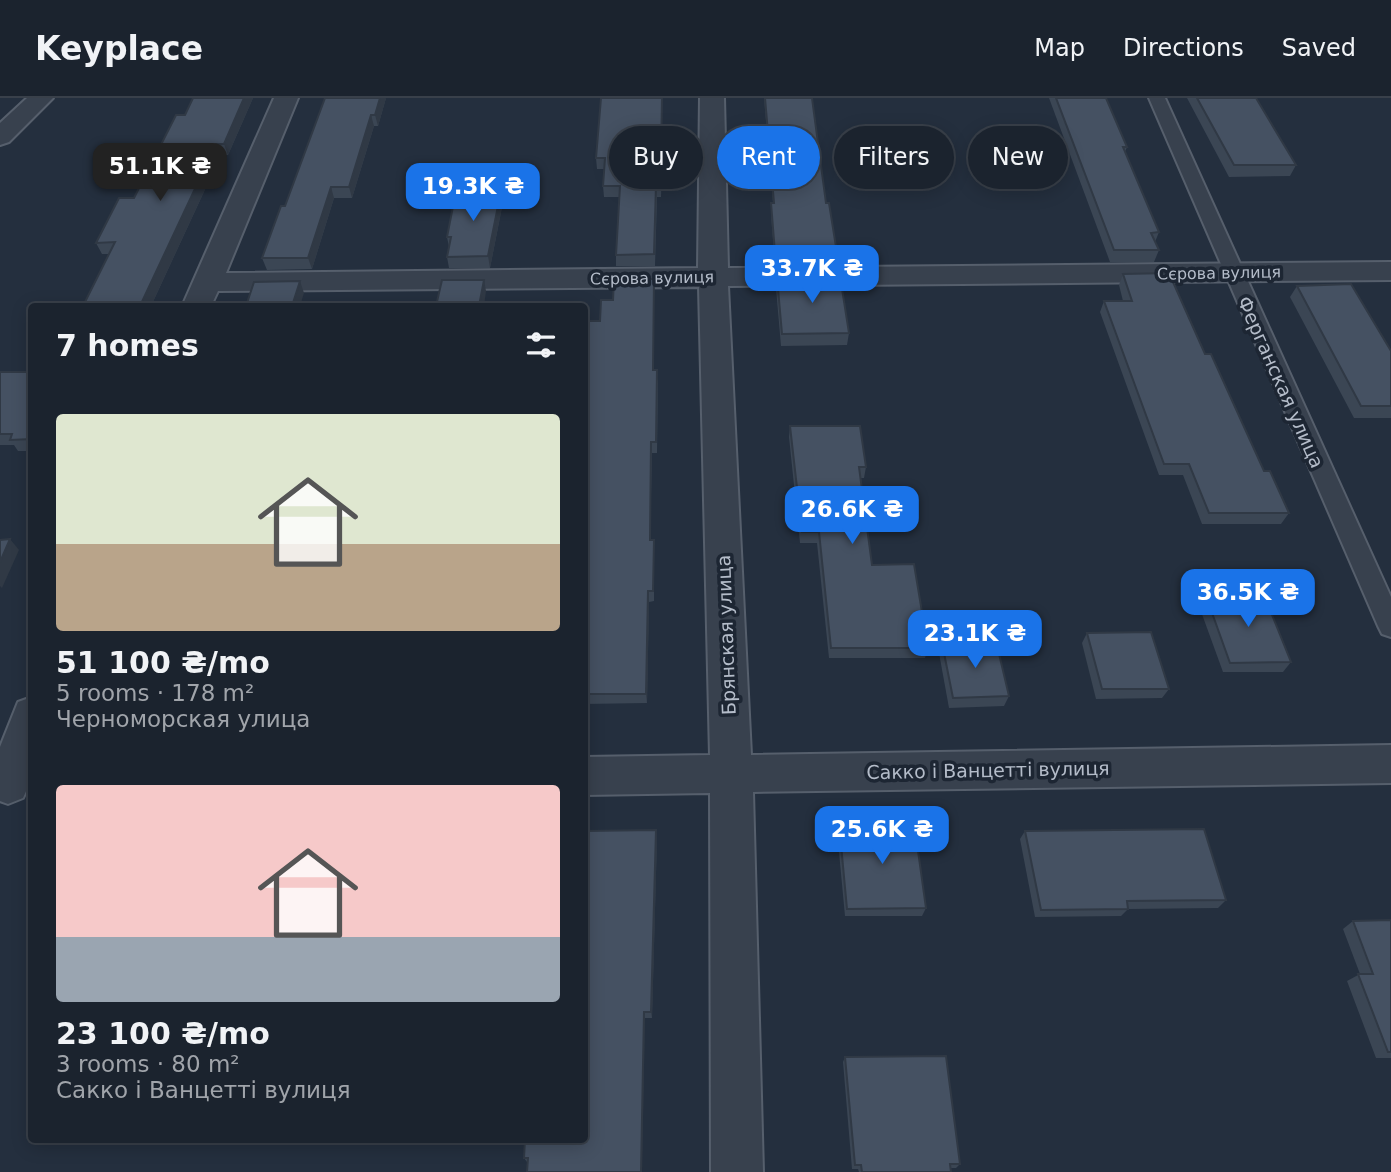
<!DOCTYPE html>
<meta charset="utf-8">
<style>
:root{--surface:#1b232e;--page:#282f3a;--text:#f1f3f6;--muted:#a0a4aa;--line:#39404a;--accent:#1a73e8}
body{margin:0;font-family:"DejaVu Sans",sans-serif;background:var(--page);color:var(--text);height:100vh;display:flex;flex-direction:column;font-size:26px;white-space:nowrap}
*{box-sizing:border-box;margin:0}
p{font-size:23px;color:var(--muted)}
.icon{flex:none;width:38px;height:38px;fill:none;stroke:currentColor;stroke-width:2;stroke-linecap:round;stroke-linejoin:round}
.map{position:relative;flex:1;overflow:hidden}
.drawer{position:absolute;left:28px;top:205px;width:560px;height:840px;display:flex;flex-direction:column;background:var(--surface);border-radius:7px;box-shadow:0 4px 18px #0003,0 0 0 2px var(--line)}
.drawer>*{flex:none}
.hud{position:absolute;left:609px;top:28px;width:665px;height:63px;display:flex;gap:14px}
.price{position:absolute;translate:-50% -60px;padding:0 16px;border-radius:14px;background:var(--accent);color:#fff;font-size:23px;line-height:46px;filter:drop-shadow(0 2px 4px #0008)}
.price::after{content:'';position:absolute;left:50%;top:42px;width:21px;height:16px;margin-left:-10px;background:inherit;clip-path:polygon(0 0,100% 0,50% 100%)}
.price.selected{background:#222;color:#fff}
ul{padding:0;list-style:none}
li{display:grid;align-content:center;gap:14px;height:371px;padding:0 28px}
li span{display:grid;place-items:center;height:217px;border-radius:7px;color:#555}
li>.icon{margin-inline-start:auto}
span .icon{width:126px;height:126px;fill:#fffc;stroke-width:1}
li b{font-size:30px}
h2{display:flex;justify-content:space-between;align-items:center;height:84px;padding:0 28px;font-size:30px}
.pill{padding:0 24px;border-radius:32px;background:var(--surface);box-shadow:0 4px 18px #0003,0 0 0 2px var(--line);font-size:24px;line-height:63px}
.pill.selected{background:var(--accent);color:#fff}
header{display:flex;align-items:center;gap:42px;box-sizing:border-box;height:98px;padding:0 35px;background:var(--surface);border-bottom:2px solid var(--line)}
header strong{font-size:33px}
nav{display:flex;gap:38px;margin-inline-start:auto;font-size:24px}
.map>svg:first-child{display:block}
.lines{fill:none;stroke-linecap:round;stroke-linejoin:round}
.lane-casing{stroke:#565f6c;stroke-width:4}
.street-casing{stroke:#565f6c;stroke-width:4}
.lane{fill:#38414e;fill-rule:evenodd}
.street{fill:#38414e;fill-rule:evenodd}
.wall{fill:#3b4654}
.shaded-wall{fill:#303945}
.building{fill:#455162;stroke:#303945;stroke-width:2}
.labels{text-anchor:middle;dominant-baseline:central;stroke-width:7;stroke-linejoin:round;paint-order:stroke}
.far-street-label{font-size:16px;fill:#b4bcc9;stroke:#1d2633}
.street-label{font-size:19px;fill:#b4bcc9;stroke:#1d2633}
</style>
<header>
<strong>Keyplace</strong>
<nav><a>Map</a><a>Directions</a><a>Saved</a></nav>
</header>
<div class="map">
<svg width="1391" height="1074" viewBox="0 0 1391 1074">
<rect width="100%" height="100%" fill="#242f3e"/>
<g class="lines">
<g class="lane-casing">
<path id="lane" d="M1149 0H1165L1391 499V539L1382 536 1378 528Z"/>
</g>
<g class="street-casing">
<g id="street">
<path d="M27 0H53L9 44 0 47V25Z"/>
<path d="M274 0H298L226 175 698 170 700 0H724L728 170 1391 164V182L728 188 751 657 1391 647V685L753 694 763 1074H711L710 695 584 697V659L710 657 699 189 218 193 211 208H187L184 204Z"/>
<path d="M32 599V680L23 700 8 706 0 703V649L18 604Z"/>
</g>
</g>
<use href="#lane" class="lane"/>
<use href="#street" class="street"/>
</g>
<g class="wall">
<path d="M193 0H253L228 57H221L151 208H83L109 156H102L96 145 134 100 185 17Z"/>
<path d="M386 0 378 28H374L352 100H334L312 171 267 172 262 160 285 108Z"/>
<path d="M662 0V71L661 99H657L655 168H616V157L619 99H604L603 88 604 71H597L596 60Z"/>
<path d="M764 0H812L826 105 837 155 835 166 775 167 771 117V105H773Z"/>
<path d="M1049 0H1106L1127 49 1125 54 1159 134 1155 144 1159 152 1154 164H1110Z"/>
<path d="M1187 0H1256L1296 67 1290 78 1229 79Z"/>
<path d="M501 93 503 104 490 170H449L447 159 449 149 447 139Z"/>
<path d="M1123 176 1205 256 1264 373 1289 415 1281 426H1202L1183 377H1159L1100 214 1104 203H1123L1119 187Z"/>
<path d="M777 179 849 235 847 247 781 248 776 190Z"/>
<path d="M1297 188 1391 253V320H1354L1290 199Z"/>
<path d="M654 192 653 272 658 283 657 355H652L650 442 654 452V503L649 504 647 605 584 606V241L600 223 613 202Z"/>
<path d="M0 274H32V353H18L14 347H0Z"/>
<path d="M790 328 866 369 864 380H861L872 467 928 550 925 560H829L817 445H800L789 339Z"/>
<path d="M1206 498 1291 564 1283 574H1223L1199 508Z"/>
<path d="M1087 535 1169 591 1162 600 1096 601 1082 545Z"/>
<path d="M942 545 1009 598 1004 608 949 610 939 555Z"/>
<path d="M839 725 926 810 922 818H845L837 733Z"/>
<path d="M1025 733 1226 802 1218 810 1128 811 1121 818 1035 819 1020 741Z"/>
<path d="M657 740 652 920H645L527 1064 524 1060Z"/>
<path d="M1391 822V960H1376L1347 883 1360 876 1343 831 1353 823Z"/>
<path d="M845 959 960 1066 956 1070H950L951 1074H859L858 1071H852L843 964Z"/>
</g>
<g class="shaded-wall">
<path d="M244 0H253L228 57 224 46Z"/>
<path d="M380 0H386L378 28 375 17Z"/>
<path d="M371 17 374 28 352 100 349 89Z"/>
<path d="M216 46 221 57 151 208H140Z"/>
<path d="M331 89 334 100 312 171 308 160Z"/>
<path d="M501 93 503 104 490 170 488 158Z"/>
<path d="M484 182 486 193 484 208H479Z"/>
<path d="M300 183 304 195 300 208H295L293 205Z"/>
<path d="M10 441 19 452 2 490 0 488V464Z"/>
<path d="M648 493 649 504 647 605 646 596Z"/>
<path d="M656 732 657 740 652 920 651 914Z"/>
<path d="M644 914 645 920 642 1074H641Z"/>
</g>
<g class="building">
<path d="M193 0H244L224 46H216L140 208H83L115 144 96 145 119 100H134L176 17H185Z"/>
<path d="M325 0H380L375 17H371L349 89H331L308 160H262L281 108H285Z"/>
<path d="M601 0H662L661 59 660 87H656L654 156 616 157 620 88H603L605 60H596Z"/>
<path d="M765 0H812L826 105H829L837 155H775L771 105H774Z"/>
<path d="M1056 0H1106L1127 49H1123L1159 134 1151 135 1159 152H1114Z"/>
<path d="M1197 0H1256L1296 67H1234Z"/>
<path d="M456 93H501L488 158 447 159 451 139H447Z"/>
<path d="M1169 175 1205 256H1211L1264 373H1270L1289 415H1209L1189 366H1164L1104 203H1132L1123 176Z"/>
<path d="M840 178 849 235 782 236 777 179Z"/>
<path d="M614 181H654L653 272H657L656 344H651L650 442H654L653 493H648L646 596H584V241L586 223H600L601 202H613Z"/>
<path d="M442 182H484L479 208H436Z"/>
<path d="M300 183 293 205H298L297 208H246L254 184Z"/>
<path d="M1351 186 1391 253V308H1361L1297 188Z"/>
<path d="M0 274H32V341L10 342 12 336H0Z"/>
<path d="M790 328H860L866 369H859L872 467 914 466 928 550H831L819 434H802Z"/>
<path d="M10 441 0 464V442Z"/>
<path d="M1264 497 1291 564 1230 565 1206 498Z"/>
<path d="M1151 534 1169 591H1102L1087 535Z"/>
<path d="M996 543 1009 598 953 600 942 545Z"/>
<path d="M914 724 926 810 847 811 839 725Z"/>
<path d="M1204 731 1226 802 1127 803 1128 811 1041 812 1025 733Z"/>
<path d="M656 732 651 914H644L641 1074H527L528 1060H524L525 1041H584V733Z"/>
<path d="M1391 822V954H1388L1358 876H1373L1353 823Z"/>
<path d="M946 958 960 1066H950L951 1074H862L861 1067H855L845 959Z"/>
</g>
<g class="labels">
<g class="far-street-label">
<text transform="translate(1219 175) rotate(-1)">Сєрова вулиця</text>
<text transform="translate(652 180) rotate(-1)">Сєрова вулиця</text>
</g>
<g class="street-label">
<text transform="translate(1281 284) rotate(66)">Ферганская улица</text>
<text transform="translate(726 537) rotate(-92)">Брянская улица</text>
<text transform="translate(988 672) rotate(-1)">Сакко і Ванцетті вулиця</text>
</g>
</g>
</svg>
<b class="price selected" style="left:160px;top:105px">51.1K ₴</b>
<b class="price" style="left:473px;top:125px">19.3K ₴</b>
<b class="price" style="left:812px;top:207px">33.7K ₴</b>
<b class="price" style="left:852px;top:448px">26.6K ₴</b>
<b class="price" style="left:1248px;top:531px">36.5K ₴</b>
<b class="price" style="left:975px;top:572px">23.1K ₴</b>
<b class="price" style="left:882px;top:768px">25.6K ₴</b>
<div class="hud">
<a class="pill">Buy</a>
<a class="pill selected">Rent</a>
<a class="pill">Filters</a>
<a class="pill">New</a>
</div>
<section class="drawer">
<h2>7 homes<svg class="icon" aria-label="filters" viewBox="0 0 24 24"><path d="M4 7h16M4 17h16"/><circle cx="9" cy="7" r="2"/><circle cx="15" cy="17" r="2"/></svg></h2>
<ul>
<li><span style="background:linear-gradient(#dfe7d0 60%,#b9a48a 0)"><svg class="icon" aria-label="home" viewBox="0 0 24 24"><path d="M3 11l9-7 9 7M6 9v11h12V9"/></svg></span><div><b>51 100 ₴/mo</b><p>5 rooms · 178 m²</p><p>Черноморская улица</p></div></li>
<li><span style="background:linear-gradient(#f6c9c9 70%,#9aa5b1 0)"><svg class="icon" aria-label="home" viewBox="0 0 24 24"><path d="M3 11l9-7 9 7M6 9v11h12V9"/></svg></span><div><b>23 100 ₴/mo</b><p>3 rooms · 80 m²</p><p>Сакко і Ванцетті вулиця</p></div></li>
</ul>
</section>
</div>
